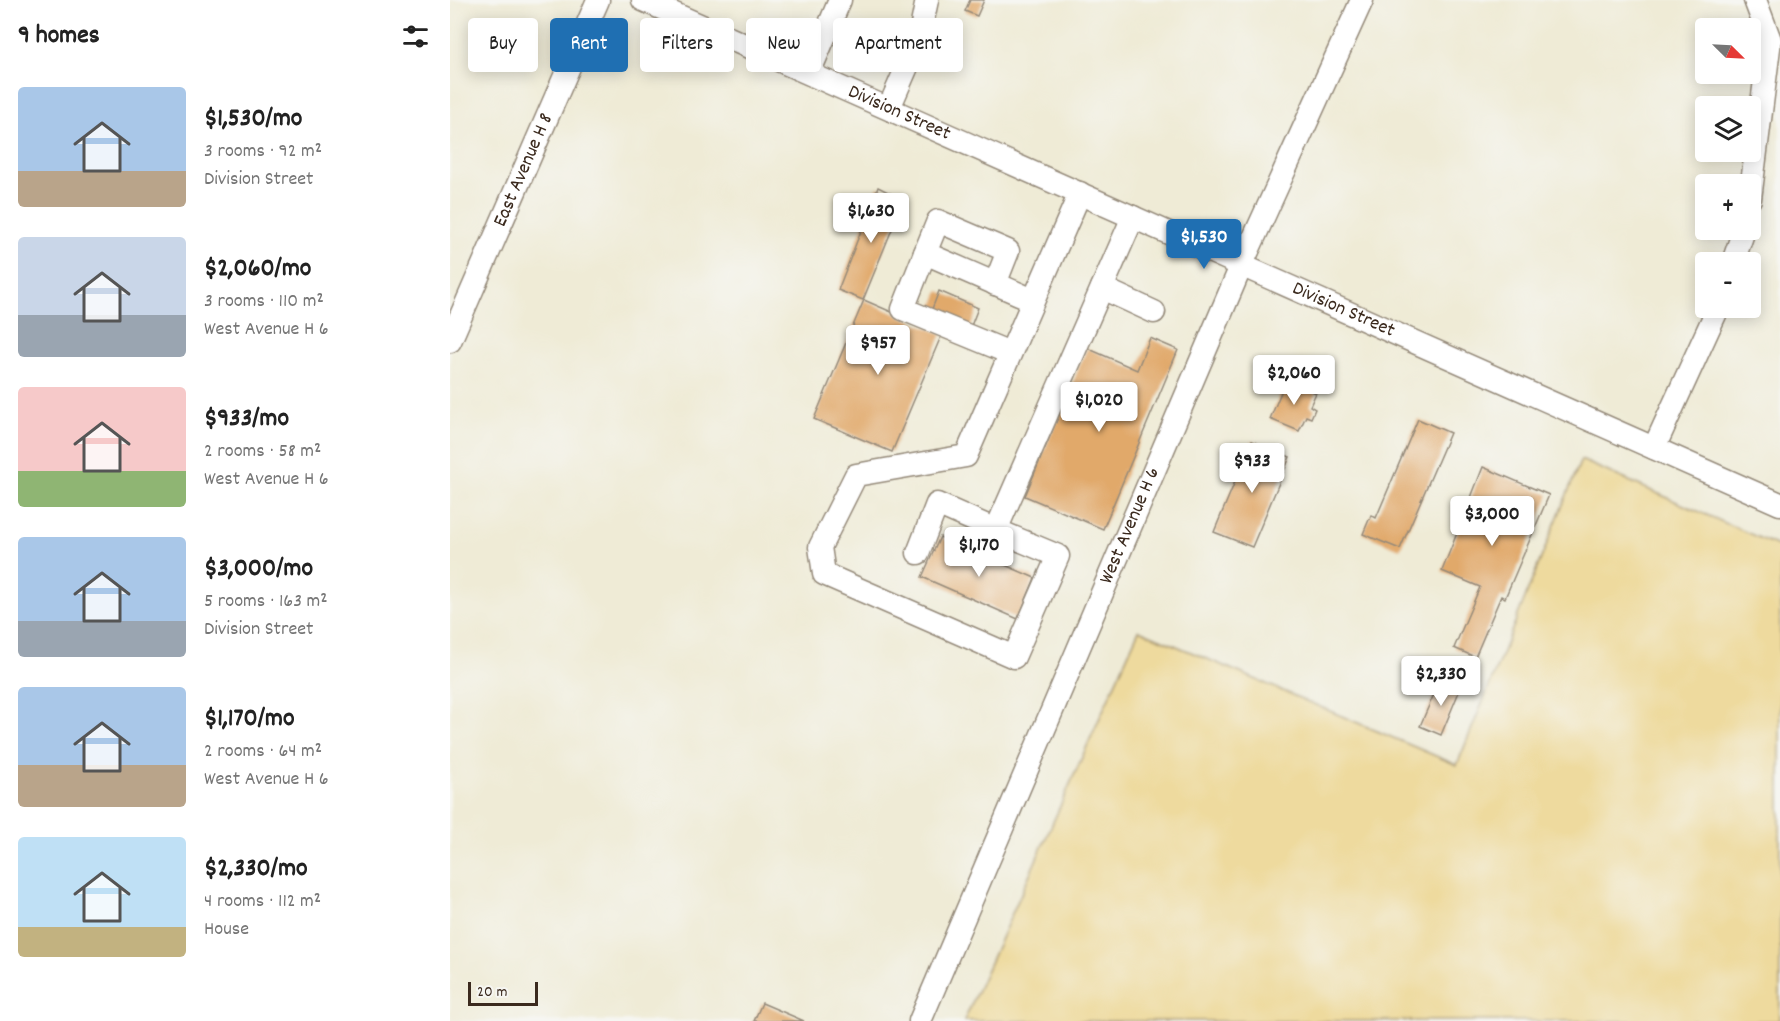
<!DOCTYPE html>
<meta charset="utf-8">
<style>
:root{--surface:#fff;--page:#f2f2f2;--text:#222;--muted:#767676;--accent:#1f6fb2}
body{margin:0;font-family:Dekko,sans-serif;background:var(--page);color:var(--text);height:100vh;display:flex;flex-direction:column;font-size:22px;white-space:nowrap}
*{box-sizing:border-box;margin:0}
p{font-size:20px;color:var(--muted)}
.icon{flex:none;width:33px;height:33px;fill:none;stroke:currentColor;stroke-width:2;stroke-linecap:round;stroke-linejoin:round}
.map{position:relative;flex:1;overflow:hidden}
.drawer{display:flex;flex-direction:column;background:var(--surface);width:450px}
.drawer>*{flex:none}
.top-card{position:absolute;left:18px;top:18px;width:570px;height:54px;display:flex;gap:12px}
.needle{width:39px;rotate:114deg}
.controls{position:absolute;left:1245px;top:18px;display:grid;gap:12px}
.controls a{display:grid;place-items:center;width:66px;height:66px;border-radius:6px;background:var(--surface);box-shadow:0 3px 15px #0003;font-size:30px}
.scale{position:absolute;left:18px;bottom:15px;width:70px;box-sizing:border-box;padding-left:6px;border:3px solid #3b2a1e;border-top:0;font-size:16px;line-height:21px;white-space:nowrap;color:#3b2a1e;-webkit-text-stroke:4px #f6f6f2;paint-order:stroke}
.price{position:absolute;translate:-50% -51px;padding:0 14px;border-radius:6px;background:#fff;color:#222;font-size:20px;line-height:39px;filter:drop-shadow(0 2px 3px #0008)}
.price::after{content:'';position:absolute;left:50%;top:36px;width:18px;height:14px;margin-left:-9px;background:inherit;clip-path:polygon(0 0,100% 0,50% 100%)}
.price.on{background:var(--accent);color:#fff}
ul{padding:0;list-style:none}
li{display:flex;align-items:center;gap:18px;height:150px;padding:0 18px}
li span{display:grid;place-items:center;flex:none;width:168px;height:120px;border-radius:6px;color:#555}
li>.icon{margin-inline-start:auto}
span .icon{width:72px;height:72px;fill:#fffc;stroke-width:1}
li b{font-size:26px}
h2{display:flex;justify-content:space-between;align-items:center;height:72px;padding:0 18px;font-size:26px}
.tag{padding:0 21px;border-radius:6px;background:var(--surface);box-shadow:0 3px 15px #0003;font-size:21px;line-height:54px}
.tag.on{background:var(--accent);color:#fff}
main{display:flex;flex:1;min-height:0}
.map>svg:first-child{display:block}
.sand{fill:#eeda9e;stroke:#94825e;stroke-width:1.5}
.building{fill:#e1a96a}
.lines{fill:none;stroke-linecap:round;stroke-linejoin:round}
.minor-casing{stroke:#958a7a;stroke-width:25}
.minor{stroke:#fff;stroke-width:22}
.labels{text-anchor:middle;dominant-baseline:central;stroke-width:6;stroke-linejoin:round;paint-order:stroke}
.street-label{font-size:20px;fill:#3b2a1e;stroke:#f6f6f2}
</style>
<main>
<section class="drawer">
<h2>9 homes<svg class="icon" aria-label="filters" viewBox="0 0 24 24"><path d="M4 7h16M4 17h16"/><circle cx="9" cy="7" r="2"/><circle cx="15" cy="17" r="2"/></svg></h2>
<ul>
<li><span style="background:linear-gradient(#a9c7e8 70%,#b9a48a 0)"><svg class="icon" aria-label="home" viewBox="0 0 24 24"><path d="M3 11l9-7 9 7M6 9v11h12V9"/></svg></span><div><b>$1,530/mo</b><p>3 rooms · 92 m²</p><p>Division Street</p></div></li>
<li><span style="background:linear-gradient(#c9d6e8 65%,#9aa5b1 0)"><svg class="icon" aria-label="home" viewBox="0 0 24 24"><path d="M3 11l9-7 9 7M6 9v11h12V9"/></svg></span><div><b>$2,060/mo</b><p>3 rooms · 110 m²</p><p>West Avenue H 6</p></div></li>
<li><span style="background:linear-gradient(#f6c9c9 70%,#8fb573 0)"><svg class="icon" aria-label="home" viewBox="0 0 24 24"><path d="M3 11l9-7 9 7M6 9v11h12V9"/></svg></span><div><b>$933/mo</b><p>2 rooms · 58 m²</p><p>West Avenue H 6</p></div></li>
<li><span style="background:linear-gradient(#a9c7e8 70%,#9aa5b1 0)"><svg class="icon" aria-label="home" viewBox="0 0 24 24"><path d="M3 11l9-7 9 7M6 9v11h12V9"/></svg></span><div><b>$3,000/mo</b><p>5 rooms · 163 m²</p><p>Division Street</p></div></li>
<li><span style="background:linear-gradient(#a9c7e8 65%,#b9a48a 0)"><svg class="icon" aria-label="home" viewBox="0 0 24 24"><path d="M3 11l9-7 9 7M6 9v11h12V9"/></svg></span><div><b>$1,170/mo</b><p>2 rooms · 64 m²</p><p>West Avenue H 6</p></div></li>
<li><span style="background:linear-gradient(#bfe0f5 75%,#c2b280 0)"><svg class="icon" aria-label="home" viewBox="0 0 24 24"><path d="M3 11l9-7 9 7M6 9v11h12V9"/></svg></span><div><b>$2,330/mo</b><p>4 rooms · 112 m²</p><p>House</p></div></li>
</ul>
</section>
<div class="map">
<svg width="1330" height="1021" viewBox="0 0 1330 1021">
<rect width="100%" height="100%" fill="#f6f6f2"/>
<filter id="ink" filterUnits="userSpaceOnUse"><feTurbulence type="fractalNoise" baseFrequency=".0167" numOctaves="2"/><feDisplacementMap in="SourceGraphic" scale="12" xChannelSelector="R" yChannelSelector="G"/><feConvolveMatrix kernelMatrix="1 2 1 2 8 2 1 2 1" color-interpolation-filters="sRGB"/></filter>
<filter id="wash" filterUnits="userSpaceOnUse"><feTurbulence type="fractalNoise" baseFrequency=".008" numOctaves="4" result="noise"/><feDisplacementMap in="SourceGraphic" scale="24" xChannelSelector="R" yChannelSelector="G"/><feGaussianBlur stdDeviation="1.35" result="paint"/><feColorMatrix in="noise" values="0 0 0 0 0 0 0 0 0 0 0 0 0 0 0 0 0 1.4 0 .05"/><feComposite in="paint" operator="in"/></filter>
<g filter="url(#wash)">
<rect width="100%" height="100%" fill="#efebd6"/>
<path class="sand" d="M1131 460 1330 547V1021H514L689 630 1007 765Z"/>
<g id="blocks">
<g class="building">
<path d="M520 0H534L527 16 515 11Z"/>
<path d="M428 187 454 200 413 300 388 290Z"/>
<path d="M489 291 528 308 519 331 480 314Z"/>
<path d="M414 300 492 334 442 452 364 419Z"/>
<path d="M700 338 728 350 653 529 575 496 637 348 687 370Z"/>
<path d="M836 380 866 393 860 406 865 409 861 418 856 416 849 431 820 419Z"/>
<path d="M968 419 1000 433 950 549 913 534 921 515 926 518Z"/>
<path d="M802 441 840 457 802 547 764 532Z"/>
<path d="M1033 467 1099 495 1055 598 1051 596 1025 657 1004 648 1030 587 992 571Z"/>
<path d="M490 537 585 578 568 619 472 577Z"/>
<path d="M991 678 1011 687 991 735 970 726Z"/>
<path d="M312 1003 354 1021H304Z"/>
</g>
</g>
</g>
<g filter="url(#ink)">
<use href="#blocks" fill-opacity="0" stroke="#958a7a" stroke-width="1.5"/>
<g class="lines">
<g class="minor-casing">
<g id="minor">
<path id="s1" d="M193 0 1330 504"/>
<path d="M359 73 390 0"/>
<path d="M439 108 469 39 477 0"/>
<path d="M630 193 516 456 406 475 370 547 374 574 564 657 608 556 546 530 683 217"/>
<path d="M1300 199 1320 40 1305 0"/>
<path d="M475 253 488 221 558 251 545 284"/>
<path d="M1283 262 1294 230"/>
<path d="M652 288 704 312"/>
<path id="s2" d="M0 341 148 0"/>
<path d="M560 353 453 309 475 253 583 300"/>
<path d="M1204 448 1268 308"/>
<path d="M468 553 487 504 546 530"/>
<path id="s3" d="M470 1021 792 264 912 0"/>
</g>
</g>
<use href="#minor" class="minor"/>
</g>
</g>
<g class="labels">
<g class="street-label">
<text stroke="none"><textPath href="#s1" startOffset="280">Division Street</textPath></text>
<text stroke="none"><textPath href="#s2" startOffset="186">East Avenue H 8</textPath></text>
<text stroke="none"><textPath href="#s1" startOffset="766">Division Street</textPath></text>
<text stroke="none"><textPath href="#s3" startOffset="538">West Avenue H 6</textPath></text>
</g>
</g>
</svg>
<div class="controls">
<a><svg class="needle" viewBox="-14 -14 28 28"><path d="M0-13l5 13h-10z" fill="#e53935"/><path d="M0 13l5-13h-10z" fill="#767676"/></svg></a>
<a><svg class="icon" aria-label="layers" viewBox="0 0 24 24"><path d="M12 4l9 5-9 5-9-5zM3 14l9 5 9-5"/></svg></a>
<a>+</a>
<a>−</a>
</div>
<div class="scale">20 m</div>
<b class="price" style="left:421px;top:244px">$1,630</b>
<b class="price on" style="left:754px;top:270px">$1,530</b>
<b class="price" style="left:428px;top:376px">$957</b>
<b class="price" style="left:844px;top:406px">$2,060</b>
<b class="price" style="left:649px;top:433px">$1,020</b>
<b class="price" style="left:802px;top:494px">$933</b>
<b class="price" style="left:1042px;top:547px">$3,000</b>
<b class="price" style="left:529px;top:578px">$1,170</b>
<b class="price" style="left:991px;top:707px">$2,330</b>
<div class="top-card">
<a class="tag">Buy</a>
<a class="tag on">Rent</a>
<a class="tag">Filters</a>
<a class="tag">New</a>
<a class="tag">Apartment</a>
</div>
</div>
</main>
